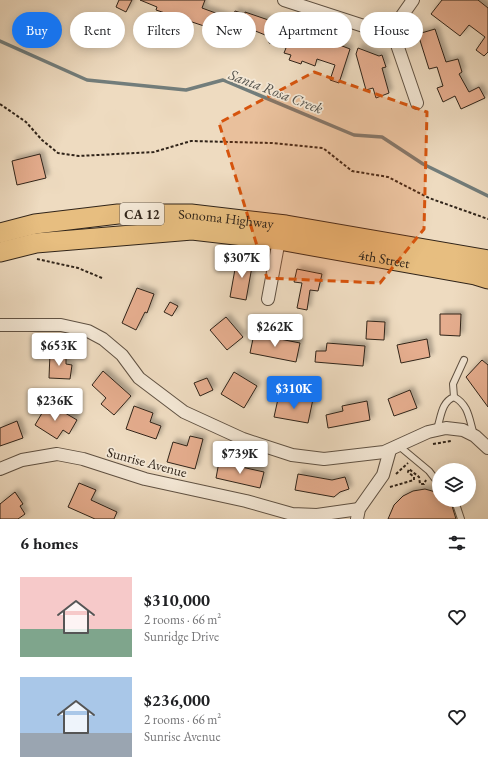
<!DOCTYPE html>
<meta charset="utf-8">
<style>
:root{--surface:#fff;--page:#f2f2f2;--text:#202124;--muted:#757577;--accent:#1a73e8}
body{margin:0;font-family:"EB Garamond",serif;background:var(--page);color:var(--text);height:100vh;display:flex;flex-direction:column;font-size:15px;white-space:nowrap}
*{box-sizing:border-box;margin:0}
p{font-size:13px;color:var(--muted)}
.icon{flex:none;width:22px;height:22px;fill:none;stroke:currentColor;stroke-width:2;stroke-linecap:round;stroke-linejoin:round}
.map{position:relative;height:519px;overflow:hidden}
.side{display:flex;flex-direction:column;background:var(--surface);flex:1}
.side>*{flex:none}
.hud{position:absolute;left:12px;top:12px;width:464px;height:36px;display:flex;gap:8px}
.fabs{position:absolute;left:432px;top:463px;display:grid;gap:8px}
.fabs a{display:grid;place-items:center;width:44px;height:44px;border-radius:50%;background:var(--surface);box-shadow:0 2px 10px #0003;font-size:20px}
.price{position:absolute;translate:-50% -34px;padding:0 9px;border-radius:4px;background:#fff;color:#222;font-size:13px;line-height:26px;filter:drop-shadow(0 1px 2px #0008)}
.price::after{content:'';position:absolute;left:50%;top:24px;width:12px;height:9px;margin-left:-6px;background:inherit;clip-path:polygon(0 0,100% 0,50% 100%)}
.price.current{background:var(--accent);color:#fff}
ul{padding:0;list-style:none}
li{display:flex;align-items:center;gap:12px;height:100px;padding:0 20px}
li span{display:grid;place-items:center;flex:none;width:112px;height:80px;border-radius:0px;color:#555}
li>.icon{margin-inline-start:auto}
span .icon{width:48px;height:48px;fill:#fffc;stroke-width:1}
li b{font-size:17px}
h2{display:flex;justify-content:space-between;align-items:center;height:48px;padding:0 20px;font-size:17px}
.pill{padding:0 14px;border-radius:18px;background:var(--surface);box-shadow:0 2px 10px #0003;font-size:14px;line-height:36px}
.pill.current{background:var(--accent);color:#fff}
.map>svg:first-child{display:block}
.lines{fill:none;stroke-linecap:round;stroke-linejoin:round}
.stream{stroke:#727d7b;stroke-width:3.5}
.building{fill:#e5ad8e;stroke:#302419;filter:url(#shadow)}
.lane-casing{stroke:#605243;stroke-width:8}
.street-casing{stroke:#605243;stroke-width:14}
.primary-casing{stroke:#302419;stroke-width:21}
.path{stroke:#302419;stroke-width:2;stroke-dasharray:3 2;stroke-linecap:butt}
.lane{stroke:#f4e8d6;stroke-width:6}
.street{stroke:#f4e8d6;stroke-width:12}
.primary{stroke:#e7be80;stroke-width:19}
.marked{fill:#d6540d;fill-opacity:0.2;stroke:#d6540d;stroke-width:3;stroke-dasharray:8 5;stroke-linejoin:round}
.labels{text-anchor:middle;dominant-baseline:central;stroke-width:3.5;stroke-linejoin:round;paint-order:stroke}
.shield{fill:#f4e8d6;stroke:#6b5f52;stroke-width:1}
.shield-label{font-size:13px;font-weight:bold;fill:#302419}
.street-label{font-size:14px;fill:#302419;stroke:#f4e8d6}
.water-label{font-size:15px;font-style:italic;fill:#51504a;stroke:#f4e8d6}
</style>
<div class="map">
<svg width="488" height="519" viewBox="0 0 488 519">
<defs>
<filter id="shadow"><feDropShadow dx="3.5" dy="-3.5" stdDeviation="2" flood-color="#0004"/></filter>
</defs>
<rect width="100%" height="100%" fill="#eedbc0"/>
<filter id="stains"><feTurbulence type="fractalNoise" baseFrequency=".005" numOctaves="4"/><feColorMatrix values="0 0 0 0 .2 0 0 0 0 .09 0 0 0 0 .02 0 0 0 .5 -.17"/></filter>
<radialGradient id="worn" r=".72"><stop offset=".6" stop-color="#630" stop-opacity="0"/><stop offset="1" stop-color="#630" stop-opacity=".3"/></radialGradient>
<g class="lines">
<path class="stream" d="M0 41 87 80 186 90 223 80 354 135 382 137 423 164 488 196"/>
</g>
<g class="building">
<path d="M119 0H132L126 12 116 7Z"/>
<path d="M140 0H205L202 8 232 19 235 11 245 14V12L286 26 285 32 326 45 327 43 336 46 337 44 350 49 339 83 330 80 335 65 317 59 315 66 302 61 301 64 289 60 291 55 284 53 286 48 269 43 270 37 253 30 251 35 242 31 240 38 156 10 157 7Z"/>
<path d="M442 0H478L488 8V52L484 56 476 50 485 37 469 25 460 36 431 14Z"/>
<path d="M435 29 446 62 458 59 462 72 459 74 469 92 479 87 485 98 461 109 455 96 443 102 437 88 443 86 437 67 429 69 418 34Z"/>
<path d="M358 48 379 56 382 55 386 67 382 68 389 93 376 98 373 88 366 90 356 54Z"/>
<path d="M40 154 46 178 17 185 12 161Z"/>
<path d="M237 258 253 261 246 300 230 297Z"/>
<path d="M297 269 322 274 318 291 310 290 307 310 297 308 302 283 294 282Z"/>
<path d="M137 288 154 294 147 313 145 312 136 330 122 323Z"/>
<path d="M170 302 178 306 172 316 164 312Z"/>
<path d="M440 314H461L460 336 440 335Z"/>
<path d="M226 317 243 337 227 350 210 330Z"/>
<path d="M367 321 385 322 384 340 366 339Z"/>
<path d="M254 334 300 343 296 362 250 353Z"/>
<path d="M427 339 430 357 401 363 397 345Z"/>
<path d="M327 343 365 346 363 366 315 362 316 351H326Z"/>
<path d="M50 353H66V364L72 365 70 379 49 378Z"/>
<path d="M482 360 488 365V407L466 377Z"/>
<path d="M103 371 131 396 114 415 101 404 106 398 92 385Z"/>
<path d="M234 372 257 386 244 408 221 394Z"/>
<path d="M207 378 213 390 200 396 194 383Z"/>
<path d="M410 390 417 408 394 416 388 399Z"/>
<path d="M298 396 313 399 308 423 274 417 278 399 296 402Z"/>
<path d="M367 401 370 420 328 428 326 415 343 411 342 406Z"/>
<path d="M48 403 77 420 69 434 63 430 57 439 35 425Z"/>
<path d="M134 406 153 413 150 422 161 426 156 439 126 429Z"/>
<path d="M17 421 23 438 0 446V428Z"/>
<path d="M190 436 203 439 195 469 167 462 173 442 187 446Z"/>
<path d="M219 462 264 472 260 488 216 478Z"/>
<path d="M298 474 332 480 345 477 349 489 340 492 334 497 295 490Z"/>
<path d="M79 483 96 490 91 500 117 512 114 519H95L68 507Z"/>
<path d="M425 489 439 493V500H448L452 506 456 519H388L394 505 403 496 413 491Z"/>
<path d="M15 492 23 504 20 506 25 514 18 519H0V504Z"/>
</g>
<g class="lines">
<g class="lane-casing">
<g id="lane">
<path d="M454 397C469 405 469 419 474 435"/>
<path d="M437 429C441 418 441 402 454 397L453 384 464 360"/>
<path d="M399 446 429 471 439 484"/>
<path d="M453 500 456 504 461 519"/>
</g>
</g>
<g class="street-casing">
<g id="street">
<path d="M284 0 376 30H392"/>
<path d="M413 0 392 30 417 103"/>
<path d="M268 299 279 240"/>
<path d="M0 325H61L88 331 103 339 122 355 139 378 184 412 243 439 292 455 324 459 384 452 428 432 446 428 463 430 475 436 488 448"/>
<path d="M0 469 22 460 57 454 83 459 145 479 246 501 292 514 317 515 359 509"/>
<path d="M357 519 359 509 383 475 390 450"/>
</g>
</g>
<g class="primary-casing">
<g id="primary">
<path id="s1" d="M0 233 35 224 118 214H191L286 225 488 260"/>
<path id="s2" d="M0 252 36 243 192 230 279 240 475 275 488 279"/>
</g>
</g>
<g class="path">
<path d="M0 104 26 122 42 140 58 153 79 156 154 152 191 141 272 143 323 148 352 171 388 177 429 198 488 219"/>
<path d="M37 259 78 268 102 278"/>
<path d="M433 444 451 441"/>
<path d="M396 474 408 463"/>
<path d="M390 487 414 480V477L408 472 409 469 419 477 420 484H424L426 480"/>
</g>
<use href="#lane" class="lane"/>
<use href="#street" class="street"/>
<use href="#primary" class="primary"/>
</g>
<path class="marked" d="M314 72 427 112 424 229 380 283 267 278 219 123Z"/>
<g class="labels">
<rect class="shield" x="120" y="203" width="44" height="22" rx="3"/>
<g class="shield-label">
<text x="142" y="214">CA 12</text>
</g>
<g class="street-label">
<text stroke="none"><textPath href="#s1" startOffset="228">Sonoma Highway</textPath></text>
<text stroke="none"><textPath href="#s2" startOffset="388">4th Street</textPath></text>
<text transform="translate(147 462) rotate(15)">Sunrise Avenue</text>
</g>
<g class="water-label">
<text transform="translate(276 91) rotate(21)">Santa Rosa Creek</text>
</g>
</g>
<rect width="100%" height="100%" filter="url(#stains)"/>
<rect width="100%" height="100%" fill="url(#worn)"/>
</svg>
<div class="fabs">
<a><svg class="icon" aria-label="layers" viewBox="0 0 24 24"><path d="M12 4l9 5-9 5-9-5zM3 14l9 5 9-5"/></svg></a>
</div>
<b class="price" style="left:242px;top:279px">$307K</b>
<b class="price" style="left:275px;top:348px">$262K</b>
<b class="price" style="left:59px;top:367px">$653K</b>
<b class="price current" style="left:294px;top:410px">$310K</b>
<b class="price" style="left:55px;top:422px">$236K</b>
<b class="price" style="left:240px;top:475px">$739K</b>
<div class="hud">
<a class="pill current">Buy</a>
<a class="pill">Rent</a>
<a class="pill">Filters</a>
<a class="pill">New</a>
<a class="pill">Apartment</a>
<a class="pill">House</a>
</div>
</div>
<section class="side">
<h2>6 homes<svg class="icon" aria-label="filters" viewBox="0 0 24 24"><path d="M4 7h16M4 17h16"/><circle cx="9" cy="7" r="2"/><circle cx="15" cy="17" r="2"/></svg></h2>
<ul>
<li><span style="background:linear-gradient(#f6c9c9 65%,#7fa58c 0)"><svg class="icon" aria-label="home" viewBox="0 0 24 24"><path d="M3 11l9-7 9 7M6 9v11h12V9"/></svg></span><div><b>$310,000</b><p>2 rooms · 66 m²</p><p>Sunridge Drive</p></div><svg class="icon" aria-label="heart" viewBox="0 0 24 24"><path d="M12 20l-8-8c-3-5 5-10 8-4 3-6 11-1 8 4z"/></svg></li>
<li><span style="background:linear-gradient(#a9c7e8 70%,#9aa5b1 0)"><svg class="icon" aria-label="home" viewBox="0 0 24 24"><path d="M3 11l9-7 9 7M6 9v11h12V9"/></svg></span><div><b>$236,000</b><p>2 rooms · 66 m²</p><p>Sunrise Avenue</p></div><svg class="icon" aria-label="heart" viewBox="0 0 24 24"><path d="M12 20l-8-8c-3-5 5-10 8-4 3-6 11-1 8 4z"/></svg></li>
</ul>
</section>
